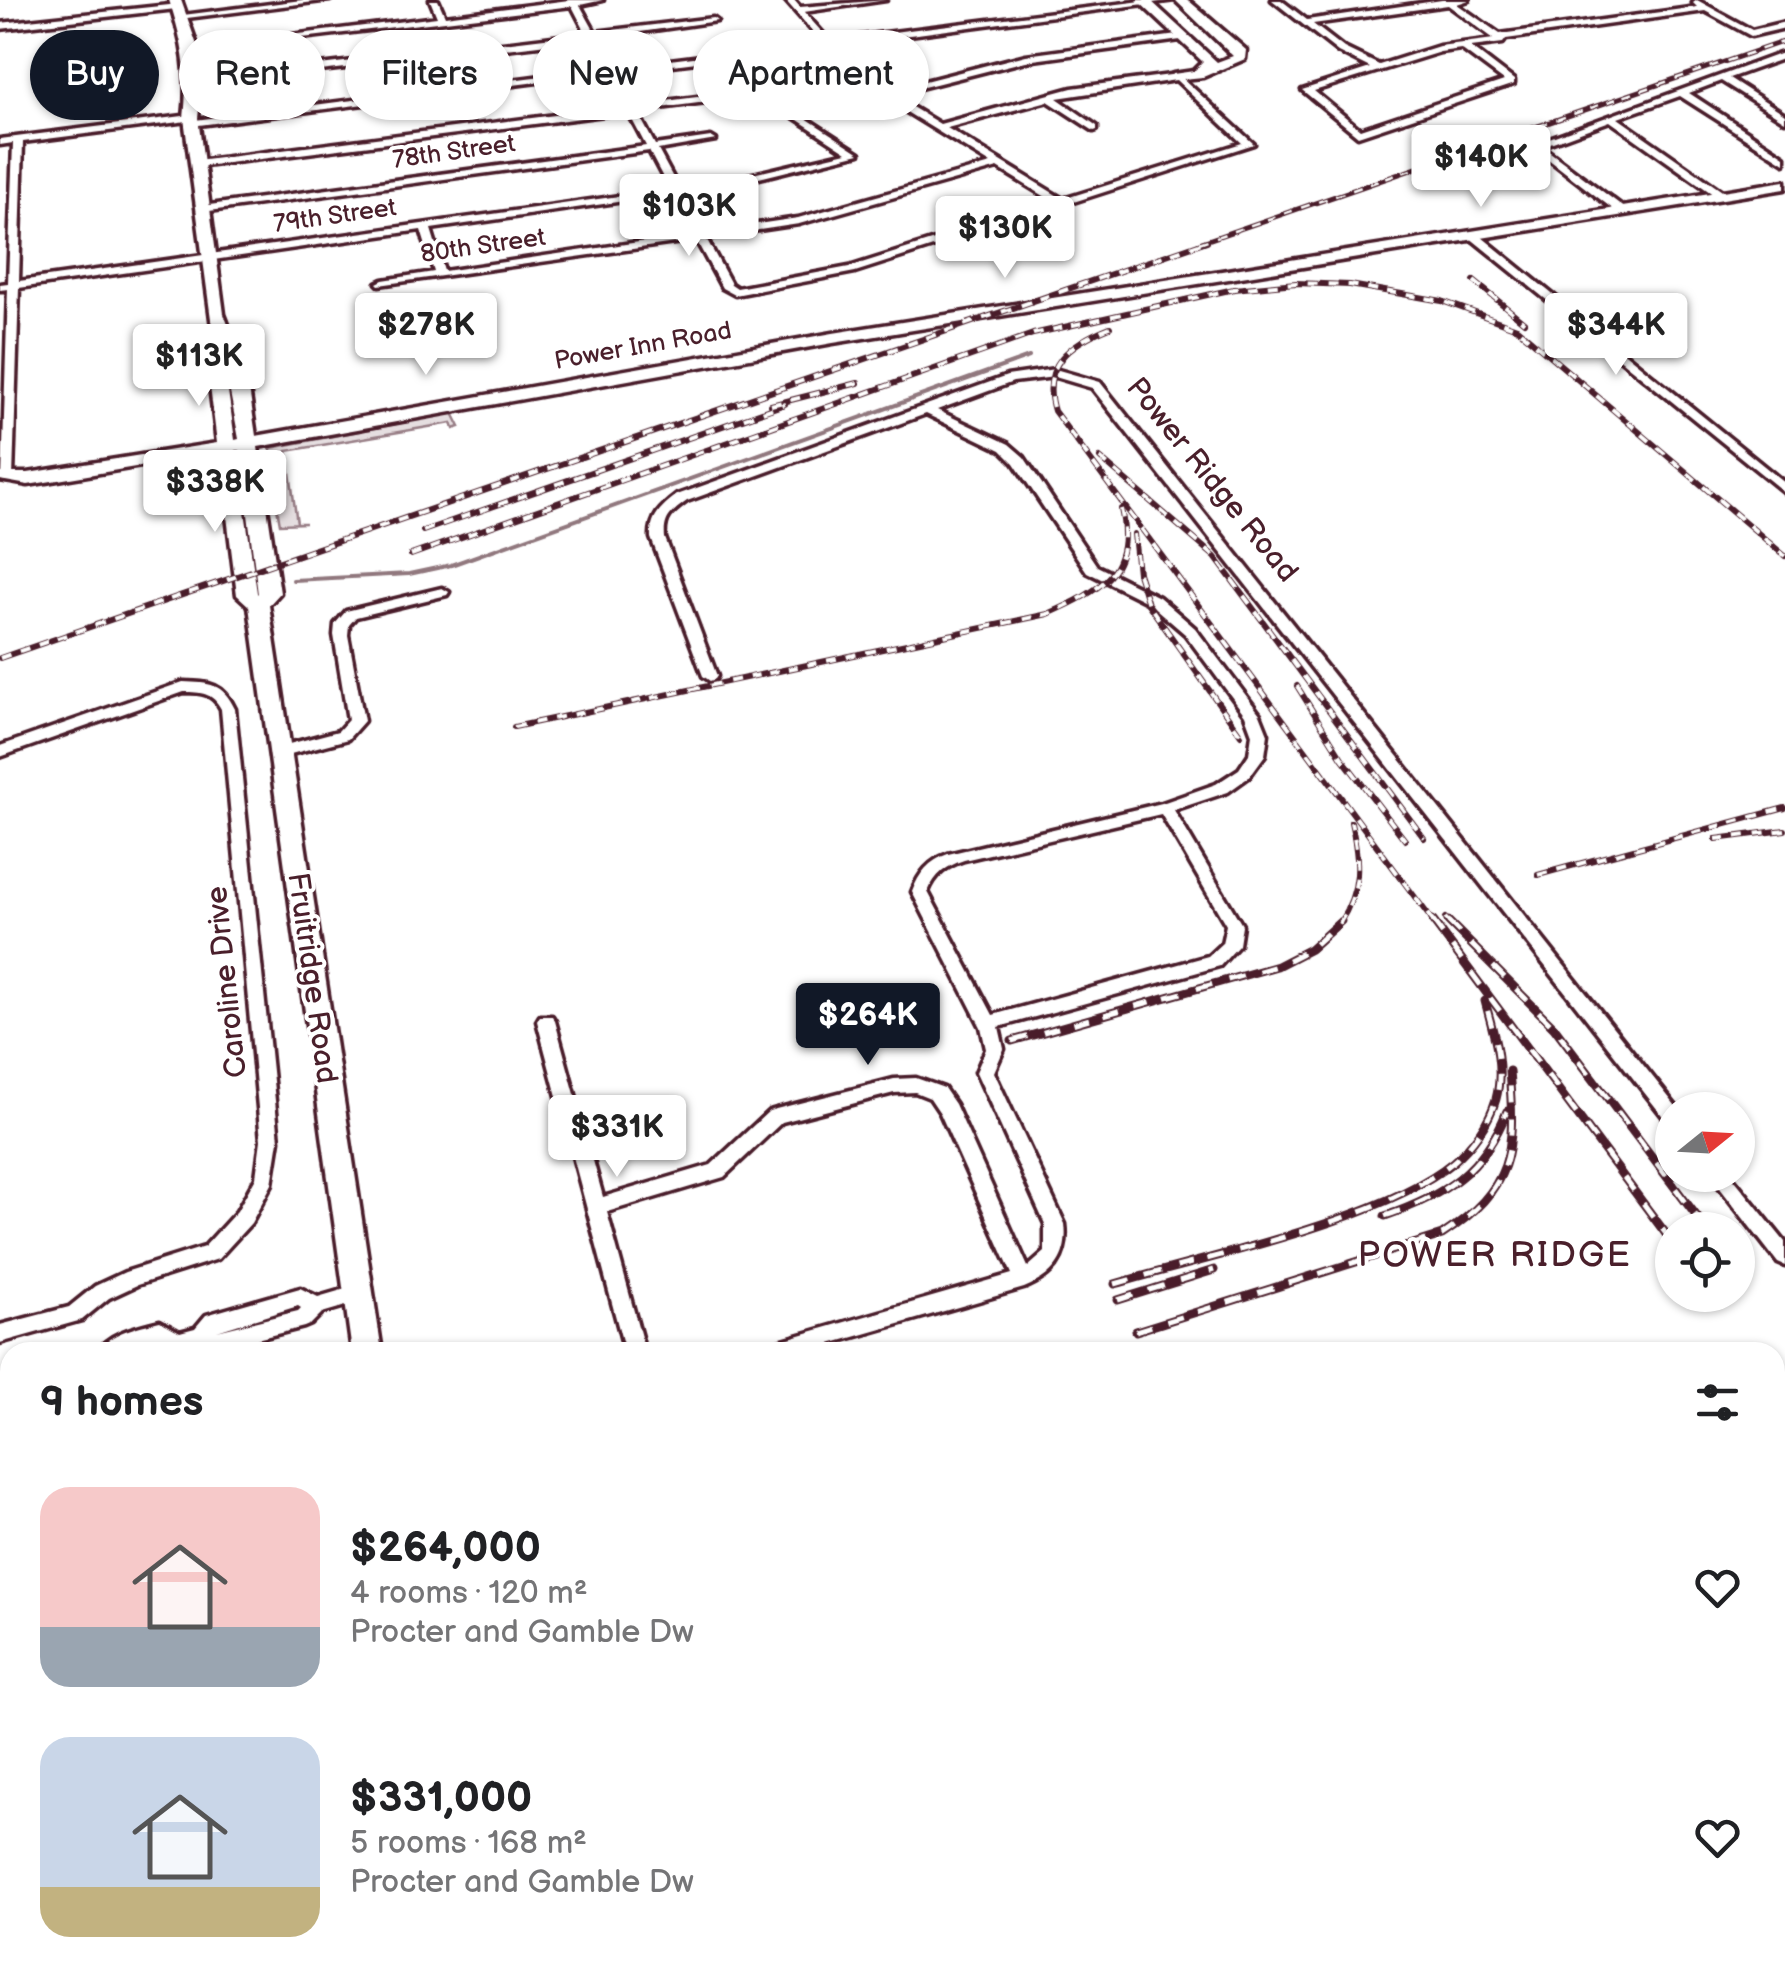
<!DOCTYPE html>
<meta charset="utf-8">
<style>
:root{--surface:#fff;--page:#f2f2f2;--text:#202124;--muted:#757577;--accent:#111827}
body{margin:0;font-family:"Balsamiq Sans",sans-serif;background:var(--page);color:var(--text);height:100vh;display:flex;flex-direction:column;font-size:38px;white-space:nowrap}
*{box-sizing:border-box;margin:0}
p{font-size:32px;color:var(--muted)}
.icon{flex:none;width:55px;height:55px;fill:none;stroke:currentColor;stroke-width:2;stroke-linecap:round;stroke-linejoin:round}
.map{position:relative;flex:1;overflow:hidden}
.sheet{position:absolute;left:0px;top:1342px;width:1785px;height:642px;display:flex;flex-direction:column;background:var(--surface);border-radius:30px 30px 0 0;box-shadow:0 2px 8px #0004}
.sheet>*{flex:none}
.hud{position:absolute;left:30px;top:30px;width:1000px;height:90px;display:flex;gap:20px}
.needle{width:65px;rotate:72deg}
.buttons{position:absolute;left:1655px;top:1092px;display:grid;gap:20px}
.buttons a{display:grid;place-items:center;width:100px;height:100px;border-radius:50%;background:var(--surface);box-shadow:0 2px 8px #0004;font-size:50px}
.price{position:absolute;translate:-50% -85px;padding:0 22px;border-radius:10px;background:#fff;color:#222;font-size:32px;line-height:65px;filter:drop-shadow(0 2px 5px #0008)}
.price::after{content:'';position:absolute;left:50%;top:60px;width:30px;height:22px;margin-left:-15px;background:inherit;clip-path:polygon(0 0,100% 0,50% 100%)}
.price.active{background:var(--accent);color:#fff}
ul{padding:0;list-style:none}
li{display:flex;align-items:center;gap:30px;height:250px;padding:0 40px}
li span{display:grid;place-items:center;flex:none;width:280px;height:200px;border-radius:30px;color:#555}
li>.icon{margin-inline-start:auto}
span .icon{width:120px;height:120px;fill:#fffc;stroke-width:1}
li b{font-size:42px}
h2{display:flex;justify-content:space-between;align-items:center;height:120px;padding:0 40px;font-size:42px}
.tag{padding:0 35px;border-radius:45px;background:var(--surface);box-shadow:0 2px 8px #0004;font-size:35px;line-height:90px}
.tag.active{background:var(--accent);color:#fff}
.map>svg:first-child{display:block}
.green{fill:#e5dee0;stroke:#987e86;stroke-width:2.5}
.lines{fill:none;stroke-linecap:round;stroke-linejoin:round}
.stream{stroke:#91787e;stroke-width:4}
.street-casing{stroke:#4a1f2b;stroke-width:7}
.secondary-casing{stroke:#4a1f2b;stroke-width:7}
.street{fill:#fff;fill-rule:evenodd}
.secondary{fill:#fff;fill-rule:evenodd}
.rail-far2-casing{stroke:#4a1f2b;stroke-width:5}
.rail-far1-casing{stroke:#4a1f2b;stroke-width:6}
.rail-casing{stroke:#4a1f2b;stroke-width:9}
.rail-far2{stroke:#fff;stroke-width:2.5;stroke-dasharray:9;stroke-linecap:butt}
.rail-far1{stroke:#fff;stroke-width:4;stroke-dasharray:10;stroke-linecap:butt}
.rail{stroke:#fff;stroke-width:5;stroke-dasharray:16;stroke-linecap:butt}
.labels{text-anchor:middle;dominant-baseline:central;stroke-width:8;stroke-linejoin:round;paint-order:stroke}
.far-street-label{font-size:25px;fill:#4a1f2b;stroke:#fff}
.street-label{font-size:30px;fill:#4a1f2b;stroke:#fff}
.quarter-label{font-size:35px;letter-spacing:2.5px;fill:#4a1f2b;stroke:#fff}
</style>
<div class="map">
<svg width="1785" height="1984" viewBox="0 0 1785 1984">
<rect width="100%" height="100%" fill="#fff"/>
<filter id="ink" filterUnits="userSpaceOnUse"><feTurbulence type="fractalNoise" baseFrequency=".01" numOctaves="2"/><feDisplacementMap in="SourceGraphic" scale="20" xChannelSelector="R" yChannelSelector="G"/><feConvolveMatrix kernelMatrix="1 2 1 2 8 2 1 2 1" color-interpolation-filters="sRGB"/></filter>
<g filter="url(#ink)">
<path class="green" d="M453 413 460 427 454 429 452 423 287 451 297 523H306L280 524 275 496 284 493 279 485 273 486 271 448Z"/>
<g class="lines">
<path class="stream" d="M293 580 409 574 451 565 1029 357"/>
<g class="street-casing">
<g id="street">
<path d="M302 0H330L179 19 175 16Z"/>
<path d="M430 0H438L445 16 569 0H603L580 5 595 32 713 18 717 21 598 38 614 67 821 41 785 0H794L800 7 886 0 804 12 829 40 1150 0H1175L834 45 862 77 886 91 1026 55 1185 34 1188 39 1026 61 892 95 940 124 1072 88 1178 74 1254 144 855 272 735 295 722 288 696 240 379 285 377 283 383 280 434 272 421 230 19 288 13 477 7 481 2 480 8 289 0 290V284L8 283 13 143 0 145V139L191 115 195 120 605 68 589 39 195 86 190 83 195 80 586 33 572 6 192 51 187 48 437 17ZM825 46 856 81 991 164 798 218 703 232 681 193 723 187 860 153 775 98 737 92 634 105 616 72ZM608 73 625 106 197 161 192 164 197 167 628 112 646 146 202 206 197 209 202 212 649 151 669 189 19 281 23 142 187 121 191 126ZM1176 80 1242 143 1063 199 947 128 1048 101 1094 131 1097 130V126L1057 98ZM737 98 772 103 847 152 723 181 678 187 658 150 716 140 711 137 655 145 637 111ZM998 168 1054 202 849 267 737 288 731 284 706 238 799 224ZM672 194 693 234 444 271 431 229Z"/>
<path d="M1272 0H1281L1307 20 1442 0H1469L1457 4 1500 34 1697 7 1693 3 1697 0 1752 30 1785 22V28L1751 36 1705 11 1506 39 1503 43 1471 47 1514 80V84L1358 136 1302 90 1370 68 1338 52ZM1448 5 1494 39 1439 46 1379 65 1344 48 1313 24ZM1461 49 1504 81 1360 129 1314 91 1440 52Z"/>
<path d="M179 4 176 9 0 29V23Z"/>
<path d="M1785 52V58L1729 78 1785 114V121L1721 81 1689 93 1785 156V163L1680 96 1618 118 1725 193V197H1717L1610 121 1542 146 1626 209V213H1618L1530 145Z"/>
<path d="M1469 233H1477L1785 483V493L1469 237Z"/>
<path d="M1055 369 1100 382 1679 1110H1672V1121L1665 1119 1092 388 1055 377 1013 382 937 410 1009 444 1024 457 1097 566 1159 597 1195 628 1260 714 1268 734 1265 755 1249 777 1228 792 1174 810 1242 925 1239 945 1220 966 999 1027 1004 1049 994 1072 1065 1224C1069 1257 1054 1276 1024 1288L802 1352H762L765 1345 772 1343 1012 1274 940 1113 930 1098 915 1092 894 1093 782 1122 724 1177 607 1212 645 1352H625L537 1021 540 1016H552L555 1021 603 1197 711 1165 769 1111 776 1109 894 1079 916 1078 944 1088 955 1104 1028 1267 1045 1252V1224L976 1072 986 1049 981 1027 912 892C919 873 929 861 948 854L1162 803 1216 784 1239 769 1249 754 1252 734 1245 715 1185 634 1149 603 1087 572 1014 463 1001 450 926 414 687 501C672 512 663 518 665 538L717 676 715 679 710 681 703 676 651 538C650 517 661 507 677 495L1007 376ZM1161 814 1226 925 1222 943 1208 956 993 1015 928 892C935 874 947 866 964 860Z"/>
<path d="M442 588 449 592 447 595 356 617 349 625 348 635 364 721 348 739 279 757 274 756 271 752 274 748 338 731 348 720 334 635 335 624 346 611Z"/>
<path d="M183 682C210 683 223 683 235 709L279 1140 272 1184 251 1223 218 1259 137 1285 109 1298 82 1320 0 1343V1325L69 1307 95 1286 125 1272 204 1247 237 1211 256 1177 261 1140 221 709C213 693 201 692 184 692L0 757V746Z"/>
<path d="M1710 1175H1731L1785 1242V1266L1778 1263Z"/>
<path d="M359 1285 366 1288 369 1294 366 1300 322 1313 311 1324 304 1327 214 1350 201 1345 181 1352H158L163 1343 157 1340 124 1352H97C109 1332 138 1327 160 1321L180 1332 195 1328 206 1315 300 1288 318 1297ZM298 1306 301 1308 298 1311 217 1331Z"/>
<path d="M10 1391V1412L0 1416V1395Z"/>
<path d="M1785 1732V1756L1775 1760V1736Z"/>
<path d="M1145 1975H1191L1187 1984H1141Z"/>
</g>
</g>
<g class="secondary-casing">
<g id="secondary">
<path d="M169 0H181L198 48 202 83 198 118 224 314 247 375 256 436 833 333 1785 181V189L833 343 258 447 280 593 269 605 382 1352H352L249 606 237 595 219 453 28 485 0 480V473H28L217 443 206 354 213 334 184 118C189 74 183 42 169 0ZM223 356 239 439 235 440ZM236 450H240L258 594 257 593Z"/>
<path d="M1137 0H1150L1217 62 1233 56 1175 0H1188L1246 50 1245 59 1203 77 1173 80V74L1194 71 1203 62Z"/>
<path d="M441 1975H479L480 1984H442Z"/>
</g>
</g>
<use href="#street" class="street"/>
<use href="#secondary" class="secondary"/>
<g class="rail-far2-casing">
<path id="rail-far2" d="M1199 243 1785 41"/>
</g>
<g class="rail-far1-casing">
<g id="rail-far1">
<path d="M1474 281 1524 322"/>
<path d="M1110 327C1070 343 1040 365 1054 411L1435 924"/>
<path d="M771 405 858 383"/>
<path d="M1100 458 1215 557 1424 838"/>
<path d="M423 531 785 404"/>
<path d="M1134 534 1138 573 1148 604 1241 735"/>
<path d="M411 555 1033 334 1234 289 1296 283 1350 285 1442 301 1517 328 1785 556"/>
<path d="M0 658 1207 241"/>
<path d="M1297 686 1342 758 1405 840"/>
<path d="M514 727 1048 614C1100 591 1135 572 1121 509"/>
<path d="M1716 839 1785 830"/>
<path d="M1538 875 1785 808"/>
<path d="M1445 918 1451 924"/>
<path d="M1339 924C1362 888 1360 862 1351 822"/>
</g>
</g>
<g class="rail-casing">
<g id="rail">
<path d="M1433 921 1672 1242"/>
<path d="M1448 921 1554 1027 1707 1230"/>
<path d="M1012 1041 1277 966 1310 949 1341 921"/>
<path d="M1385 1216C1444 1196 1484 1170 1507 1111"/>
<path d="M1115 1284C1206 1257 1383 1220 1453 1162 1472 1146 1489 1123 1496 1099 1505 1066 1493 1032 1485 1001"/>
<path d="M1118 1300 1214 1270"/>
<path d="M1136 1331 1442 1235C1513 1188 1516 1152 1509 1071"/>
</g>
</g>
<use href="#rail-far2" class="rail-far2"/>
<use href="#rail-far1" class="rail-far1"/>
<use href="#rail" class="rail"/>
</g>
</g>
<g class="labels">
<g class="far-street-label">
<text transform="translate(454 152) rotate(-8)">78th Street</text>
<text transform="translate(335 216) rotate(-8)">79th Street</text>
<text transform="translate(483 246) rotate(-8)">80th Street</text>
<text transform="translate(643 346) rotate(-10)">Power Inn Road</text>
</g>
<g class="street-label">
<text transform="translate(1212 480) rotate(51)">Power Ridge Road</text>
<text transform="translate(312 978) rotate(82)">Fruitridge Road</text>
<text transform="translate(227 982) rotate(-96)">Caroline Drive</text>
</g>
<g class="quarter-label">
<text x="1495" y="1255">POWER RIDGE</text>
</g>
</g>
</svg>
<div class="buttons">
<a><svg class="needle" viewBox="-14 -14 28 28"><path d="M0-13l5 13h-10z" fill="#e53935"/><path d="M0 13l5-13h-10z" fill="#757577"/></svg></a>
<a><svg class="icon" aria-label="locate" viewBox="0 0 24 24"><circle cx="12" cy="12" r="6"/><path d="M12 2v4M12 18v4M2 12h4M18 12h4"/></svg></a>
</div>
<b class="price" style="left:1481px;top:210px">$140K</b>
<b class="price" style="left:689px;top:259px">$103K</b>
<b class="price" style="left:1005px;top:281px">$130K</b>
<b class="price" style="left:426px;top:378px">$278K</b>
<b class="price" style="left:1616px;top:378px">$344K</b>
<b class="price" style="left:199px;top:409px">$113K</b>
<b class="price" style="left:215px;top:535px">$338K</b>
<b class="price active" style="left:868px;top:1068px">$264K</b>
<b class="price" style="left:617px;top:1180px">$331K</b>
<div class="hud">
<a class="tag active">Buy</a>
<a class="tag">Rent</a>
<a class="tag">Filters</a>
<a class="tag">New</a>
<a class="tag">Apartment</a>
</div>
<section class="sheet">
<h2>9 homes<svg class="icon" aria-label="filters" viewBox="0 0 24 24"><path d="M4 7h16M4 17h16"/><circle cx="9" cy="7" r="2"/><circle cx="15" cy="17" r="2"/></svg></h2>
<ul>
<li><span style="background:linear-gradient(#f6c9c9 70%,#9aa5b1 0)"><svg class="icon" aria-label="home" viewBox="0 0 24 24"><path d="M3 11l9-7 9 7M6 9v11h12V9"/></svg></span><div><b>$264,000</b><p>4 rooms · 120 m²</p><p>Procter and Gamble Dw</p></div><svg class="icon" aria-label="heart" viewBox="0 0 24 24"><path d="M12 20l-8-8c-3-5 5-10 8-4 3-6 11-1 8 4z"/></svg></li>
<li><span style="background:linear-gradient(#c9d6e8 75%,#c2b280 0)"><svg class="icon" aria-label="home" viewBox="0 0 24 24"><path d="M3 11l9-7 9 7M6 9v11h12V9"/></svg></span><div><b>$331,000</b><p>5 rooms · 168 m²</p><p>Procter and Gamble Dw</p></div><svg class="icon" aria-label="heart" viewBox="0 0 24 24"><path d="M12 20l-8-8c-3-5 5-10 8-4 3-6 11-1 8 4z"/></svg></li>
</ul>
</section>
</div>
